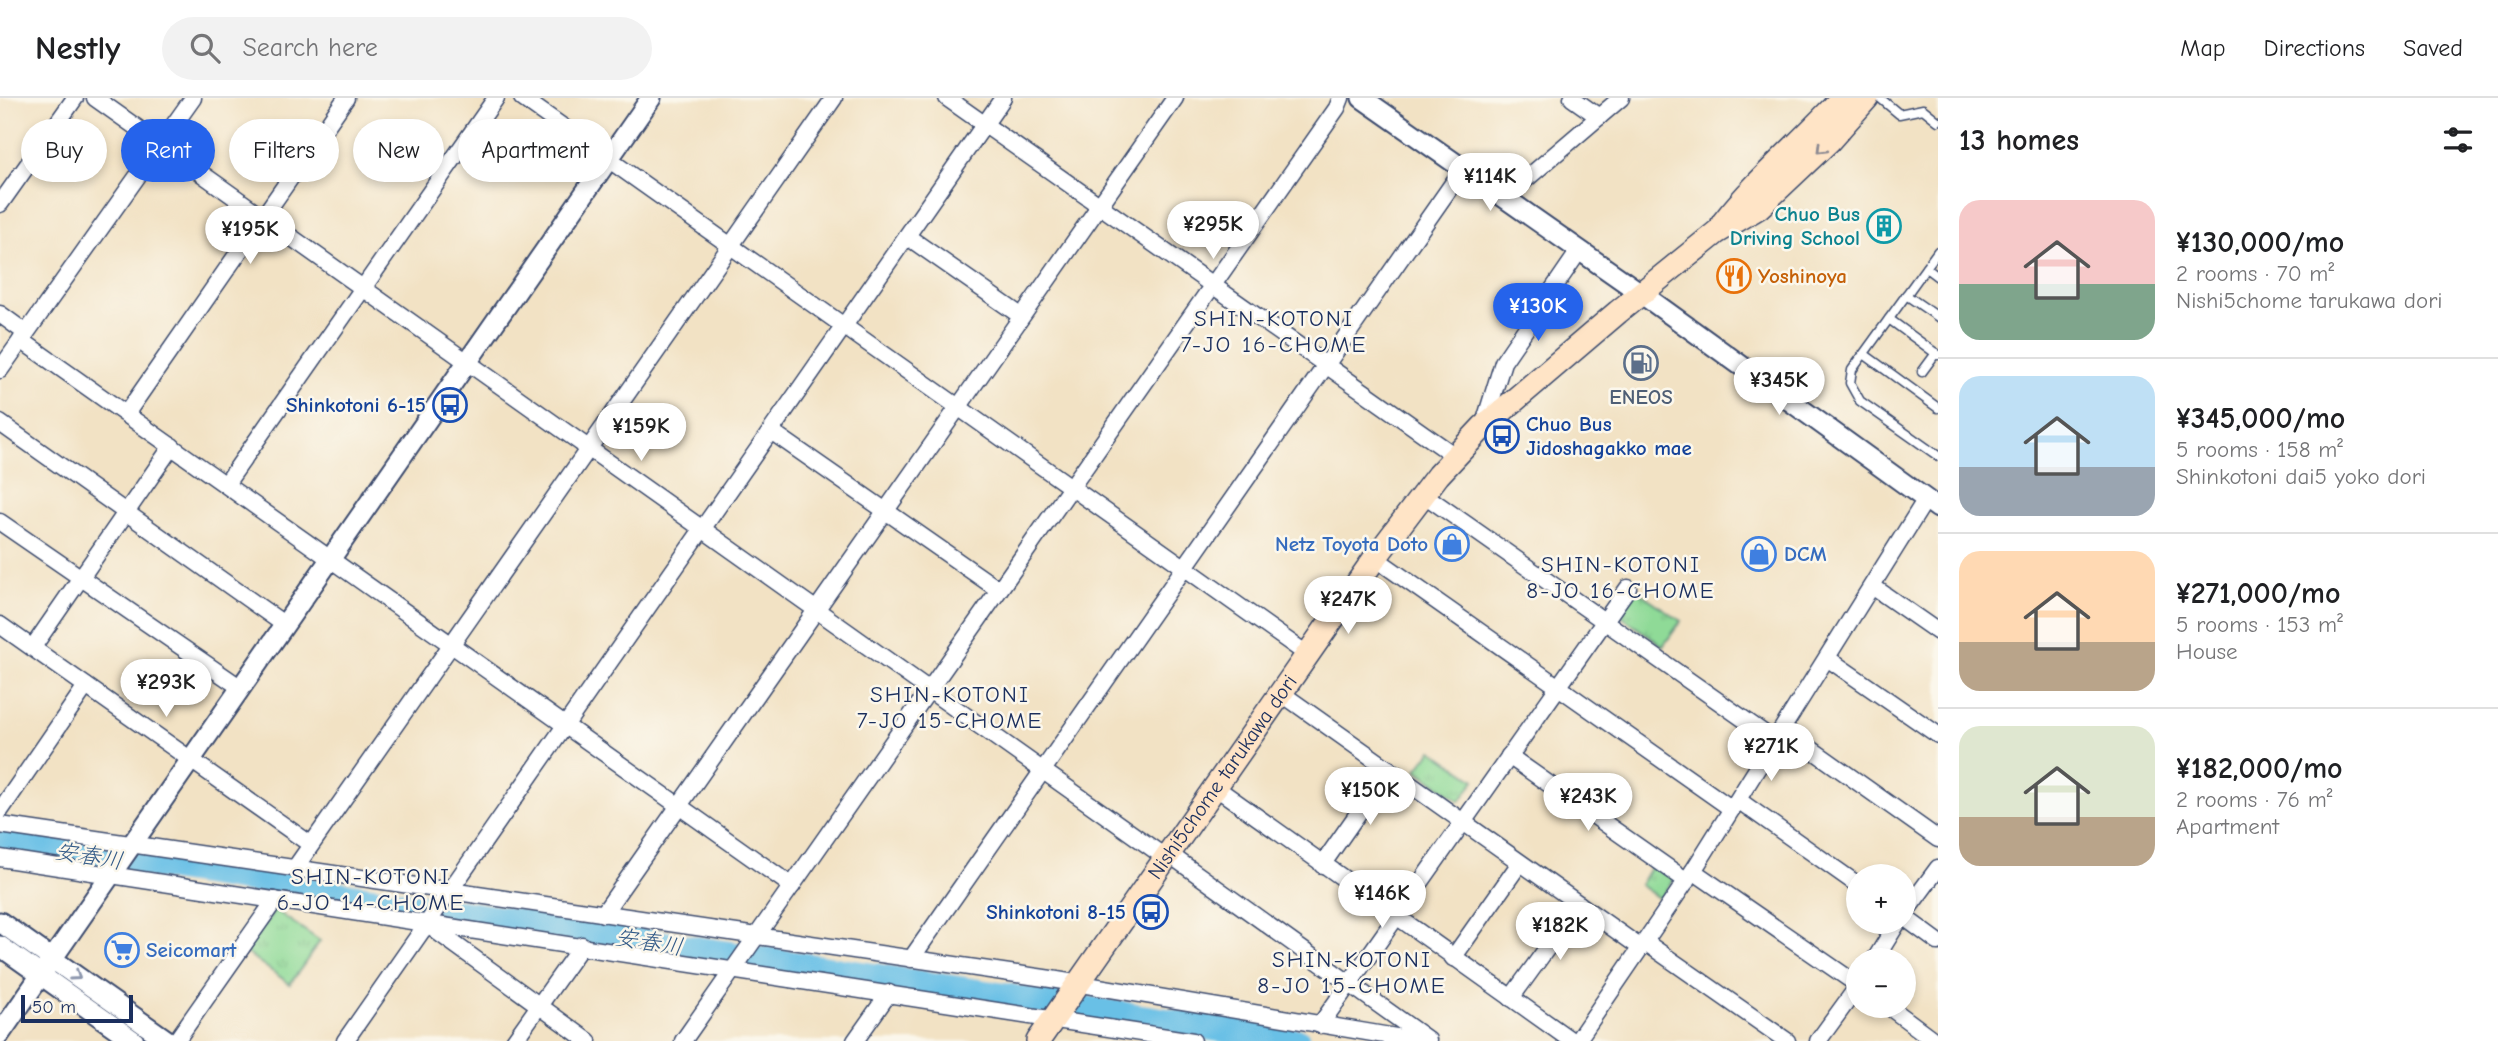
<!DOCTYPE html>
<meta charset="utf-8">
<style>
:root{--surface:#fff;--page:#f2f2f2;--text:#202124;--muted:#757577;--line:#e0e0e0;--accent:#2563eb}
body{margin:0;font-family:"Comic Neue","Klee One",sans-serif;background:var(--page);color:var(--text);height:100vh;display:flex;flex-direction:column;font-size:26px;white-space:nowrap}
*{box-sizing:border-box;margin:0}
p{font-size:23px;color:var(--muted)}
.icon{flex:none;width:38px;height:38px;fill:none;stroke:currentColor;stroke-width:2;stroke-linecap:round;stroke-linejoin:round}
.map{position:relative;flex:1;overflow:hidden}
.sheet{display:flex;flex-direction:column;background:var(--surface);width:560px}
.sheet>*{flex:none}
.banner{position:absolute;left:21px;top:21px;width:665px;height:63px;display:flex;gap:14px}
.fabs{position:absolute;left:1846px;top:766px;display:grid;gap:14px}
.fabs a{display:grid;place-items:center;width:70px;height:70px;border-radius:50%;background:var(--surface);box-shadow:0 4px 10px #0003;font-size:35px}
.scale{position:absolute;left:21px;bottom:18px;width:112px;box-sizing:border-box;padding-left:7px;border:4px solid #1b2f5e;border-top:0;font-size:19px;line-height:24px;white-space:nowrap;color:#1b2f5e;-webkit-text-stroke:5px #fbf7ec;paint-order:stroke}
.price{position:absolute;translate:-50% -60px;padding:0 16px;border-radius:24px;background:#fff;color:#222;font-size:23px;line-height:46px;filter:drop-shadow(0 2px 4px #0008)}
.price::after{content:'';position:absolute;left:50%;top:42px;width:21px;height:16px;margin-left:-10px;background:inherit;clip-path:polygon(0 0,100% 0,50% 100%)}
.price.current{background:var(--accent);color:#fff}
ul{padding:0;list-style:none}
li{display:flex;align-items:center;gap:21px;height:175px;padding:0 21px}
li+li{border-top:2px solid var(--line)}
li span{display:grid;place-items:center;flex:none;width:196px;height:140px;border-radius:21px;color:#555}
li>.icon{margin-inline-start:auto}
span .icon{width:84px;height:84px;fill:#fffc;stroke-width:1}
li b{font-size:30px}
h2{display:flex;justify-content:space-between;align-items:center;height:84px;padding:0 21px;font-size:30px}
.pill{padding:0 24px;border-radius:32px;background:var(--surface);box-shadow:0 4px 10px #0003;font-size:24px;line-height:63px}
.pill.current{background:var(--accent);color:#fff}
header{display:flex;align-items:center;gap:42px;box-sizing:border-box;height:98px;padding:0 35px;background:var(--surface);border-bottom:2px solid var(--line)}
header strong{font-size:33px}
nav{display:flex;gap:38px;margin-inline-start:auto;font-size:24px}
.search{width:490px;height:63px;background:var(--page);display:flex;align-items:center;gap:18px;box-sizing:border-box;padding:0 24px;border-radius:38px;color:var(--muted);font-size:26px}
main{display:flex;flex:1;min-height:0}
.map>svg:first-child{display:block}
.park{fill:url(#park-tufts);stroke:#55847a;stroke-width:2}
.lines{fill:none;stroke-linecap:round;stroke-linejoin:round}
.river{stroke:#69c0e6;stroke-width:26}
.service-casing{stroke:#3b4a6d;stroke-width:11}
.minor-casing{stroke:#3b4a6d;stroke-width:19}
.tertiary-casing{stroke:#3b4a6d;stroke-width:23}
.secondary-casing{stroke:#3b4a6d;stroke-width:26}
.service{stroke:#fff;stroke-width:8}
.minor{stroke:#fff;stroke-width:16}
.tertiary{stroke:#fff;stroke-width:19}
.secondary{stroke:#ffe4c6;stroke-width:23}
.oneway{stroke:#8d8a92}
.oneway2{stroke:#8d97ae}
.labels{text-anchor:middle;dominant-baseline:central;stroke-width:5;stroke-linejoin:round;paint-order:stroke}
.culture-label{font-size:21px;font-weight:bold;fill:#0d838f;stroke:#fbf7ec;text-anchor:end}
.food-label{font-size:21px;font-weight:bold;fill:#c56008;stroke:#fbf7ec;text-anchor:start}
.service-label{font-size:21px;font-weight:bold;fill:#4e5e75;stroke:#fbf7ec}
.transit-label{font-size:21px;font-weight:bold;fill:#164399;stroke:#fbf7ec;text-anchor:end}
.shop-label{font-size:21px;font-weight:bold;fill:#366cbe;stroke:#fbf7ec;text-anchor:start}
.street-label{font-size:21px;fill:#1b2f5e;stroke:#fbf7ec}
.neighbourhood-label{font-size:23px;letter-spacing:2px;fill:#1b2f5e;stroke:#fbf7ec}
.water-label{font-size:23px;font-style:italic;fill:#325a87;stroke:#fbf7ec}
</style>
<header>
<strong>Nestly</strong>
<div class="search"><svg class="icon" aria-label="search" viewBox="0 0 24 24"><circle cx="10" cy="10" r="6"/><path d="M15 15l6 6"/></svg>Search here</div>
<nav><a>Map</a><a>Directions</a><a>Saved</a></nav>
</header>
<main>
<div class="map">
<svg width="1938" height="943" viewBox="0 0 1938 943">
<defs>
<pattern id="park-tufts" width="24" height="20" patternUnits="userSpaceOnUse" patternTransform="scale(1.75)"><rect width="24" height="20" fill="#8fda97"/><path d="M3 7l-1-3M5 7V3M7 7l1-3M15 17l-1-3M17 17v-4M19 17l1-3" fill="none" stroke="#7bbb85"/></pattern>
</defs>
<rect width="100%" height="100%" fill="#fbf7ec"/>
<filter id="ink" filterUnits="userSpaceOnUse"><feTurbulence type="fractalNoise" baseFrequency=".0143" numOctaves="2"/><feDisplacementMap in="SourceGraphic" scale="14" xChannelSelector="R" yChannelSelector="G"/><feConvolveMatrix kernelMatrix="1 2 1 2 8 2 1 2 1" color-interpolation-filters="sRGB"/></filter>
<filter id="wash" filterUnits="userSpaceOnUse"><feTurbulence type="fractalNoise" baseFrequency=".00686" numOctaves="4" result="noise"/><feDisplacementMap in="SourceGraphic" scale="28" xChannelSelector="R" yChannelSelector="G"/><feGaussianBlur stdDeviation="1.57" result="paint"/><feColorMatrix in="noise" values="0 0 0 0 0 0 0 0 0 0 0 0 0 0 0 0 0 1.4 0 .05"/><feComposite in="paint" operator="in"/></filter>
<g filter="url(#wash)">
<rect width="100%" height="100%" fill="#f2e2c4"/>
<g class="park">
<path d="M1635 491 1681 523 1663 548 1618 516Z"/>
<path d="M1432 652 1475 682 1460 703 1417 672Z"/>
<path d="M1653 765 1674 780 1660 801 1640 787Z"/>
<path d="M275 812 320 843 290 886 245 854Z"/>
</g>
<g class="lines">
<path class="river" d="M0 744 1298 943"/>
</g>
</g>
<g filter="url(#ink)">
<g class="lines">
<g class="service-casing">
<g id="service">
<path d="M1880 0 1899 16 1923 11 1938 23"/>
<path d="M1938 153 1852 272 1850 285 1860 303 1938 358"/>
<path d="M1926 170 1938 179"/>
<path d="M1906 197 1938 219"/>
<path d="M1889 221 1938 257"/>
<path d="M1864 256 1938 310"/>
<path d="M1922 274 1936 255"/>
</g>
</g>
<g class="minor-casing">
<g id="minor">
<path d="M95 0 1166 760"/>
<path d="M522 0 1308 557"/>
<path d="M947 0 1455 358"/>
<path d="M1572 0 1599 19"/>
<path d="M1504 100 1621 0"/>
<path d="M0 106 75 0"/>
<path d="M908 139 1021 218"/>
<path d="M0 216 26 235"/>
<path d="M21 242 792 788"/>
<path d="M0 272 193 0"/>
<path d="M126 316 346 0"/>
<path d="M0 325 285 527"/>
<path d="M1483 329 1503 264 1579 153"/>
<path d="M771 333 999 492"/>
<path d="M226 386 496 0"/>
<path d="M1423 396 1775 643"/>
<path d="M0 424 241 590"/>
<path d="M1375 460 1732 711"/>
<path d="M1872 488 1938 534"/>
<path d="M0 527 310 746"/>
<path d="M33 549 172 348"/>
<path d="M1827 560 1938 637"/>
<path d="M1281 595 1641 850"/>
<path d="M1783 631 1938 741"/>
<path d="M1509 658 1687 783"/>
<path d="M1215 689 1572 943"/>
<path d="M1738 702 1858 787"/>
<path d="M0 713 86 588"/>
<path d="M0 727 1051 881 1420 943"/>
<path d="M1169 756 1428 942"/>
<path d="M0 760 1193 943"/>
<path d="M1322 767 1389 671"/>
<path d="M295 770 834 0"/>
<path d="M1693 773 1858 887"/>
<path d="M603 816 1175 0"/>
<path d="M1904 816 1938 770"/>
<path d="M1904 819 1938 844"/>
<path d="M428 827 588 943"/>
<path d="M1645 844 1787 943"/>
<path d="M1453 860 1520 765"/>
<path d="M911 861 1463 71"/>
<path d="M1874 863 1898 824"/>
<path d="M1511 900 1579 806"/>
<path d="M1888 908 1935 943"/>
<path d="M1320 927 1628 490"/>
<path d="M176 943 275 802"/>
<path d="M345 943 1003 0"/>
<path d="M514 943 582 847"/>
<path d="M683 943 1337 10 1341 0"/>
<path d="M855 943 889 895"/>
<path d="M1577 943 1693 773 1926 401"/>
<path d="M1818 943 1858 888"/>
</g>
</g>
<g class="tertiary-casing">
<g id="tertiary">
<path d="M1362 0 1642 196 1938 410"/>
<path d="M0 824 168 943"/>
<path d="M0 848 134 943"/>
<path d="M0 936 651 0"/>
</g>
</g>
<g class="secondary-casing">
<g id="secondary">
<path d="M1723 125C1758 80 1803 43 1842 0"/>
<path id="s1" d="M1038 943 1375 460 1438 377 1483 329 1618 214 1717 134 1759 109 1829 43 1867 0"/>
</g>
</g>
<use href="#service" class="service"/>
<use href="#minor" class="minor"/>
<use href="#tertiary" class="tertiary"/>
<use href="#secondary" class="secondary"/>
</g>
<defs><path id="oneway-chevron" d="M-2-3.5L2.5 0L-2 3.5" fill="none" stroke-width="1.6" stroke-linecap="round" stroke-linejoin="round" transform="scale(1.75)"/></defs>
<use class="oneway" href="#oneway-chevron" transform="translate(1821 51) rotate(135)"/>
<use class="oneway2" href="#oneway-chevron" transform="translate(76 878) rotate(35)"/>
</g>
<defs>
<g id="building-ring" transform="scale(1.75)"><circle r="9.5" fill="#fbf7ec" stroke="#0f9aa8" stroke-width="1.5"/><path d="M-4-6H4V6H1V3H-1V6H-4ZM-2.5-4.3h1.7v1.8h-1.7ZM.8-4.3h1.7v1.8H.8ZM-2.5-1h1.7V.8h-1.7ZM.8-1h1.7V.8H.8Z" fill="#0f9aa8"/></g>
<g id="restaurant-ring" transform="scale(1.75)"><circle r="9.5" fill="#fbf7ec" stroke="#e8710a" stroke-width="1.5"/><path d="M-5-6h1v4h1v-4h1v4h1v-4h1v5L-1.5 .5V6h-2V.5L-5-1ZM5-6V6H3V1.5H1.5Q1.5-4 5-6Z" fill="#e8710a"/></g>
<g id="fuel-ring" transform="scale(1.75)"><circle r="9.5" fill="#fbf7ec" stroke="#5c6f8a" stroke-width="1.5"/><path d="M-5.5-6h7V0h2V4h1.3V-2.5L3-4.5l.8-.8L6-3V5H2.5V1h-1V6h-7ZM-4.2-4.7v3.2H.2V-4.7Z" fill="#5c6f8a"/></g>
<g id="bus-ring" transform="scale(1.75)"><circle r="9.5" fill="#fbf7ec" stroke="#1a4fb4" stroke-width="1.5"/><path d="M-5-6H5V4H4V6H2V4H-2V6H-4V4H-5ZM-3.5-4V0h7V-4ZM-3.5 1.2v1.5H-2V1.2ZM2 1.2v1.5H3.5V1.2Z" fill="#1a4fb4"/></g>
<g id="shop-ring" transform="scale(1.75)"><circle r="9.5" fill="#fbf7ec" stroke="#3f7fe0" stroke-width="1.5"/><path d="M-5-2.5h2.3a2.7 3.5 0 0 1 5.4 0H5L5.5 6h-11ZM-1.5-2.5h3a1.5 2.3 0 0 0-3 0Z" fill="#3f7fe0"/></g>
<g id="supermarket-ring" transform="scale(1.75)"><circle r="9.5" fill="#fbf7ec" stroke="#3f7fe0" stroke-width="1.5"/><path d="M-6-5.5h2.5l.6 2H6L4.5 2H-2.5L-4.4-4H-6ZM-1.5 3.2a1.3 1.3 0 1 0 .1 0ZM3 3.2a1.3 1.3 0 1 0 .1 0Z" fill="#3f7fe0"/></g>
</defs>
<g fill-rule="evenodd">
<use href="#building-ring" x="1884" y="128"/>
<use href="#restaurant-ring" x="1734" y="178"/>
<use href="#fuel-ring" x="1641" y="265"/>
<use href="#bus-ring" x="450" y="307"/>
<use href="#bus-ring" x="1502" y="338"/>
<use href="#shop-ring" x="1452" y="446"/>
<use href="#shop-ring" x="1759" y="456"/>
<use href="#bus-ring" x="1151" y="814"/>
<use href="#supermarket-ring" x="122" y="852"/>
</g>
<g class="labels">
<g class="culture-label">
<text x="1860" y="116">Chuo Bus<tspan x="1860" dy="24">Driving School</tspan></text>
</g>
<g class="food-label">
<text x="1758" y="178">Yoshinoya</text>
</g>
<g class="service-label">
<text x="1641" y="299">ENEOS</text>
</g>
<g class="transit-label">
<text x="426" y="307">Shinkotoni 6-15</text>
<text x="1526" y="326" text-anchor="start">Chuo Bus<tspan x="1526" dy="24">Jidoshagakko mae</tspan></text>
<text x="1126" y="814">Shinkotoni 8-15</text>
</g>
<g class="shop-label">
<text x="1428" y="446" text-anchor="end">Netz Toyota Doto</text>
<text x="1784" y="456">DCM</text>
<text x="146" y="852">Seicomart</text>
</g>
<g class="street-label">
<text stroke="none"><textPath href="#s1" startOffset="322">Nishi5chome tarukawa dori</textPath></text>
</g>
<g class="neighbourhood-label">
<text x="1274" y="220">SHIN-KOTONI<tspan x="1274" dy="26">7-JO 16-CHOME</tspan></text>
<text x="1621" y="466">SHIN-KOTONI<tspan x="1621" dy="26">8-JO 16-CHOME</tspan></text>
<text x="950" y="596">SHIN-KOTONI<tspan x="950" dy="26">7-JO 15-CHOME</tspan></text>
<text x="371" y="778">SHIN-KOTONI<tspan x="371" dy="26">6-JO 14-CHOME</tspan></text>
<text x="1352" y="861">SHIN-KOTONI<tspan x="1352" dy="26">8-JO 15-CHOME</tspan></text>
</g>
<g class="water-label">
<text transform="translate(89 758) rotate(9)">安春川</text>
<text transform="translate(649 844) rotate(9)">安春川</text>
</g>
</g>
</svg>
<div class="fabs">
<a>+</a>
<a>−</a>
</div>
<div class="scale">50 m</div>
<b class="price" style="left:1490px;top:115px">¥114K</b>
<b class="price" style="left:1213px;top:163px">¥295K</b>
<b class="price" style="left:250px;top:168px">¥195K</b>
<b class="price current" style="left:1538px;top:245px">¥130K</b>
<b class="price" style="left:1779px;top:319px">¥345K</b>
<b class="price" style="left:641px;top:365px">¥159K</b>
<b class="price" style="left:1348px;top:538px">¥247K</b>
<b class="price" style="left:166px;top:621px">¥293K</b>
<b class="price" style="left:1771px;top:685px">¥271K</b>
<b class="price" style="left:1370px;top:729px">¥150K</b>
<b class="price" style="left:1588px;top:735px">¥243K</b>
<b class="price" style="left:1382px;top:832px">¥146K</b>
<b class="price" style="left:1560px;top:864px">¥182K</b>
<div class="banner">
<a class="pill">Buy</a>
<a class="pill current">Rent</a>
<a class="pill">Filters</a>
<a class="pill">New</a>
<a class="pill">Apartment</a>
</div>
</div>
<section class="sheet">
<h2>13 homes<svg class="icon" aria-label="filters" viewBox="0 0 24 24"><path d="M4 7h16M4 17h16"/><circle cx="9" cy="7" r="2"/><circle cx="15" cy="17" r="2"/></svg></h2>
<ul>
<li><span style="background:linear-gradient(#f6c9c9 60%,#7fa58c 0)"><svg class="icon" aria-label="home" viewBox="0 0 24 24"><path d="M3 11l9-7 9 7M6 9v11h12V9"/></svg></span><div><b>¥130,000/mo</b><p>2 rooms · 70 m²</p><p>Nishi5chome tarukawa dori</p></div></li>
<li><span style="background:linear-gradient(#bfe0f5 65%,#9aa5b1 0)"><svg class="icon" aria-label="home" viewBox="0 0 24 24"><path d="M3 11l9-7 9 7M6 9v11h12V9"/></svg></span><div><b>¥345,000/mo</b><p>5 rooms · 158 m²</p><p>Shinkotoni dai5 yoko dori</p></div></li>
<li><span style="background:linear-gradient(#ffd9b3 65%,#b9a48a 0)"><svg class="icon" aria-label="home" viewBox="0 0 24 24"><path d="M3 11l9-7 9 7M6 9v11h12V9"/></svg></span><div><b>¥271,000/mo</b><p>5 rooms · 153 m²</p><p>House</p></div></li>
<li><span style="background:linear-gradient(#dfe7d0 65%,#b9a48a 0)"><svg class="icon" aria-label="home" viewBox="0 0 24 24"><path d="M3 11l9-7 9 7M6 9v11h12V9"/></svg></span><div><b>¥182,000/mo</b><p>2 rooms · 76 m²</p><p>Apartment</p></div></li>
</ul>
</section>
</main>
